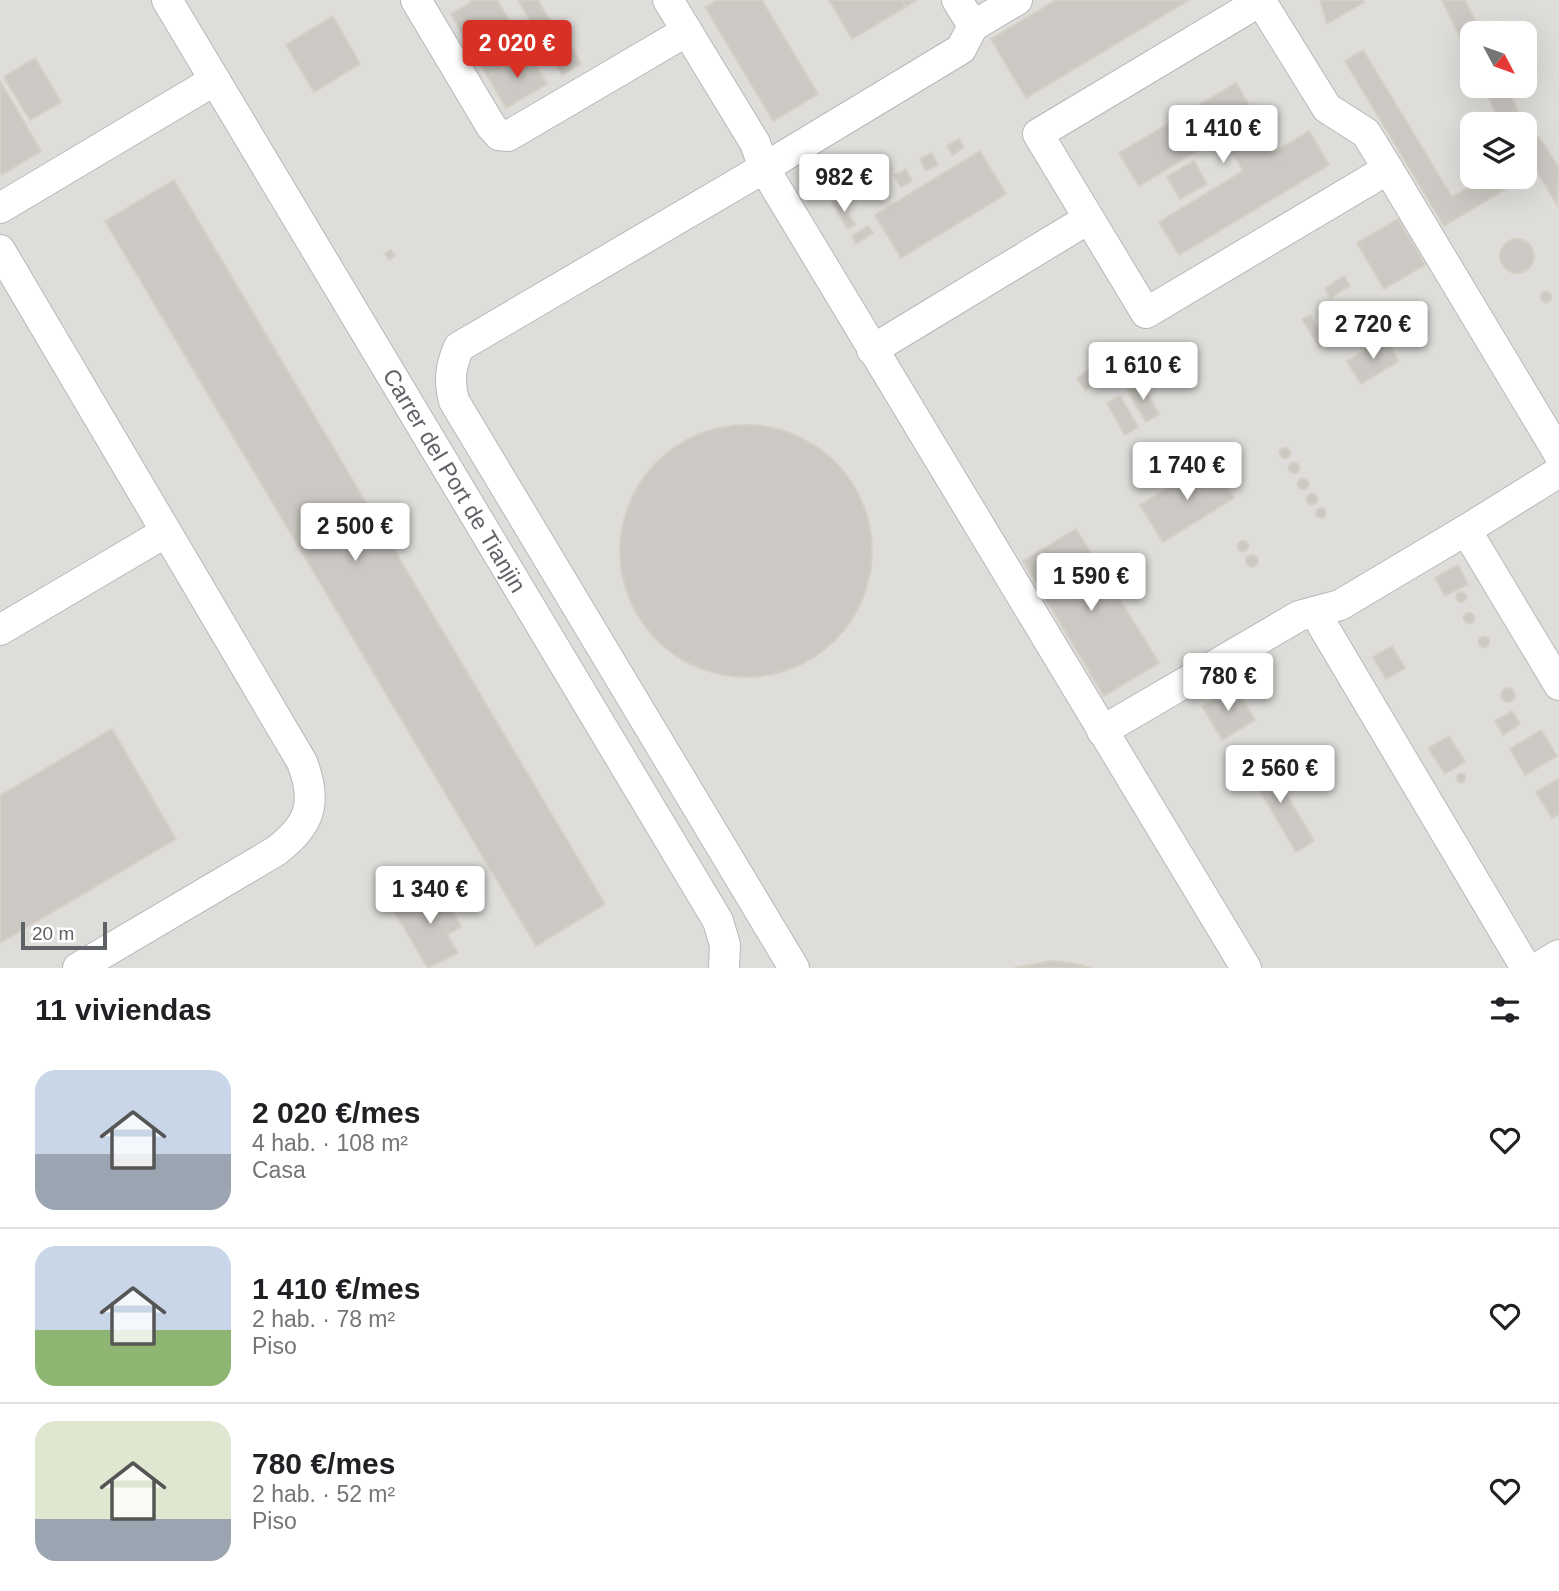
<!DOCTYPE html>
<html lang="es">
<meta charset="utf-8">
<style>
:root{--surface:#fff;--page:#f6f6f6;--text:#202124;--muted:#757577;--line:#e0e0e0;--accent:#d93025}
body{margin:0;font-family:Helvetica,sans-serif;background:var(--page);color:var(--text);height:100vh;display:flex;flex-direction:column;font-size:26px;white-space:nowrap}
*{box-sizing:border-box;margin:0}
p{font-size:23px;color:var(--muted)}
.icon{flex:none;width:38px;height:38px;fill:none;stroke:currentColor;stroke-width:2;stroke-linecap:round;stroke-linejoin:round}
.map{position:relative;height:968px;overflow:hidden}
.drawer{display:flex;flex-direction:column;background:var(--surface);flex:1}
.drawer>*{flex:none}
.needle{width:46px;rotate:131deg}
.controls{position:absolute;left:1460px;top:21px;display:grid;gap:14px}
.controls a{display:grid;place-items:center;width:77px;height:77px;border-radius:14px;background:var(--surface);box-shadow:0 7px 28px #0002;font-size:35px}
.scale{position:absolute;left:21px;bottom:18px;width:86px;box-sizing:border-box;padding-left:7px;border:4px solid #5f6367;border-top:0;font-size:19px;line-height:24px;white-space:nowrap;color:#5f6367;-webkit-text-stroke:5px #fff;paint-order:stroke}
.price{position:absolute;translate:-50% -60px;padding:0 16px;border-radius:7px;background:#fff;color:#222;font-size:23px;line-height:46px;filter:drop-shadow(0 2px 4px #0008)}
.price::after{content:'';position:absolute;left:50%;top:42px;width:21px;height:16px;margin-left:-10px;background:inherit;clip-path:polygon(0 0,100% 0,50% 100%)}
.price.on{background:var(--accent);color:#fff}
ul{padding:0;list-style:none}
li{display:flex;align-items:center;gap:21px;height:175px;padding:0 35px}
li+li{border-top:2px solid var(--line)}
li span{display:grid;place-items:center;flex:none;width:196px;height:140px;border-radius:21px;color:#555}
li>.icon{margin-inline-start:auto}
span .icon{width:84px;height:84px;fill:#fffc;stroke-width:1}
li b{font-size:30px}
h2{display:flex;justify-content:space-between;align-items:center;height:84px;padding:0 35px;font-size:30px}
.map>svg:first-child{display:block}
.industrial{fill:#dfddda;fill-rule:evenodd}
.building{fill:#ccc9c4;stroke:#d5d0c6;stroke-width:2}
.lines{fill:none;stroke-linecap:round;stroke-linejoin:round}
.minor-casing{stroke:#b5b8bb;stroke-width:32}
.minor{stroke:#fff;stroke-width:30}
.labels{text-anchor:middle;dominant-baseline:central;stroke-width:5;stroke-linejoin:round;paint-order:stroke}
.street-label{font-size:23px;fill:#5f6367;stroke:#fff}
</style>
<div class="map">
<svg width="1559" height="968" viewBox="0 0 1559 968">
<rect width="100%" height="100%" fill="#f0eee8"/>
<path class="industrial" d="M0 0H1559V968H0ZM1472 33H1524V86H1472ZM1472 124H1524V177H1472Z"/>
<g class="building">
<path d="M474 0H497L529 53 488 77 451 14Z"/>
<path d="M518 0H538L565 46 569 43 581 64 562 75Z"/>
<path d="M717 0H762L818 94 773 121 705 7Z"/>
<path d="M829 0H902L906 7 852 39Z"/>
<path d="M902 0H916L906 7Z"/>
<path d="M1056 0H1189L1026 98 991 39Z"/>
<path d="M1320 0H1362L1364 2 1327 24Z"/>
<path d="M1442 0H1465L1481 33H1472V63Z"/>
<path d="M333 16 360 64 314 92 286 45Z"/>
<path d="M1363 50 1452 197 1485 177H1519L1521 180 1444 226 1345 61Z"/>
<path d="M529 53 547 84 506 108 488 77Z"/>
<path d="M35 58 61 102 30 120 4 77Z"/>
<path d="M0 81 41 151 2 175 0 172Z"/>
<path d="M1236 83 1276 151 1309 131 1329 165 1179 255 1159 222 1243 171 1222 136 1139 186 1119 153Z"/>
<path d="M1483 86H1506L1524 124H1501Z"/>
<path d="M1539 137 1559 168 1557 205 1524 150V146Z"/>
<path d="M959 139 964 147 953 155 947 146Z"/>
<path d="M980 151 1006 194 901 258 875 215Z"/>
<path d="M932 153 938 165 926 171 920 159Z"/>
<path d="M1194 161 1207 184 1180 199 1167 177Z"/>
<path d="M906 169 912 181 901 187 894 175Z"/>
<path d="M174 180 605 904 536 946 105 221Z"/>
<path d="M839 198 855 225 848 229 832 202Z"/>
<path d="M1398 219 1425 265 1384 289 1357 243Z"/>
<path d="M868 226 873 233 856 244 852 236Z"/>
<circle cx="1517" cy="256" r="17"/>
<path d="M391 250 395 256 389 260 385 254Z"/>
<path d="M1344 276 1350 286 1330 298 1325 288Z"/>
<circle cx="1546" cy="297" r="5.5"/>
<path d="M1310 315 1327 343 1320 348 1302 319Z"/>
<path d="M1385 338 1399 361 1361 384 1347 361Z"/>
<path d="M1127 348 1134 360 1113 372 1106 360Z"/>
<path d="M1097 364 1105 377 1085 390 1077 378Z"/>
<path d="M1140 383 1159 414 1146 422 1127 390Z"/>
<path d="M1120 396 1138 427 1125 435 1107 403Z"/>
<circle cx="746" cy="551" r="126"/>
<circle cx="1285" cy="453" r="5.5"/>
<path d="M1211 462 1234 498 1163 542 1140 505Z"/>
<circle cx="1294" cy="468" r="5.5"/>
<circle cx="1303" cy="484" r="5.5"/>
<circle cx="1312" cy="499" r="5.5"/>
<circle cx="1321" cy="513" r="5"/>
<path d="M1076 529 1159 663 1104 696 1023 561Z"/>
<circle cx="1243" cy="546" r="5.5"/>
<circle cx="1252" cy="561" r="6"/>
<path d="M1458 565 1468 584 1445 596 1435 578Z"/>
<circle cx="1461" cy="597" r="5"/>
<circle cx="1469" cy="618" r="5.5"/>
<circle cx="1484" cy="642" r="5.5"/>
<path d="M1392 646 1405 668 1386 679 1373 657Z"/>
<path d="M1235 687 1255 720 1222 740 1202 706Z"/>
<circle cx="1508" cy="695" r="7"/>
<path d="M1512 711 1520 724 1503 735 1495 721Z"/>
<path d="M112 729 176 839 0 943V796Z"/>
<path d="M1541 730 1557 756 1525 775 1510 749Z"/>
<path d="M1449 736 1465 762 1445 774 1428 748Z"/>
<path d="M1265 758 1314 841 1296 852 1247 769Z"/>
<circle cx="1461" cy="778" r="4.5"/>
<path d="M1559 778V814L1552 818 1536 792Z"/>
<path d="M437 886 461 927 447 935 458 953 428 968 394 911Z"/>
<path d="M1052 961 1077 964 1091 968H1014Z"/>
</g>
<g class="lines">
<g class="minor-casing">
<g id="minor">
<path id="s1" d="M167 0 718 921 725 945 724 968"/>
<path d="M416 0 491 126 499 135 508 136 687 31"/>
<path d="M668 0 755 143 764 168 459 347C450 367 449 381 454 401L794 968"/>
<path d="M957 0 973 26"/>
<path d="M1017 0 973 26 961 49 764 168 1246 968"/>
<path d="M1262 0 1038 134 1146 313 1388 169 1559 454"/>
<path d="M1262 3 1327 108 1366 133 1388 169"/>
<path d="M0 208 215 80"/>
<path d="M0 250 302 762C318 803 310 825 276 851L78 968"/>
<path d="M872 350 1088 219"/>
<path d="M1559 472 1466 530 1559 685"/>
<path d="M1318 611 1323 626 1526 968"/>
<path d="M0 630 166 532"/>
<path d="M1102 731 1299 616 1340 605 1466 530"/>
<path d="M1537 968 1559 955"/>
</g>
</g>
<use href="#minor" class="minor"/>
</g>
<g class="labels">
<g class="street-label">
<text stroke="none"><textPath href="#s1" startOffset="560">Carrer del Port de Tianjin</textPath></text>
</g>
</g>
</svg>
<div class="controls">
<a><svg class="needle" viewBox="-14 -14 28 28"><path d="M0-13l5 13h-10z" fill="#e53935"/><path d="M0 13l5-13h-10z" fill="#757577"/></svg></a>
<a><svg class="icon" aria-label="layers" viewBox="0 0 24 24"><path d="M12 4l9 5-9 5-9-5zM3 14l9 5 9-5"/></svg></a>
</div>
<div class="scale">20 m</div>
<b class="price on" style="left:517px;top:80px">2 020 €</b>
<b class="price" style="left:1223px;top:165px">1 410 €</b>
<b class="price" style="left:844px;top:214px">982 €</b>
<b class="price" style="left:1373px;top:361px">2 720 €</b>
<b class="price" style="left:1143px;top:402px">1 610 €</b>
<b class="price" style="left:1187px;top:502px">1 740 €</b>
<b class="price" style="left:355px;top:563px">2 500 €</b>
<b class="price" style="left:1091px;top:613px">1 590 €</b>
<b class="price" style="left:1228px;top:713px">780 €</b>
<b class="price" style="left:1280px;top:805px">2 560 €</b>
<b class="price" style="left:430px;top:926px">1 340 €</b>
</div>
<section class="drawer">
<h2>11 viviendas<svg class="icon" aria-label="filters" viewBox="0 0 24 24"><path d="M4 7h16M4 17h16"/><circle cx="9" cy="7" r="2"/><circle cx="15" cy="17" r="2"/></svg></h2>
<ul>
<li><span style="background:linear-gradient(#c9d6e8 60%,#9aa5b1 0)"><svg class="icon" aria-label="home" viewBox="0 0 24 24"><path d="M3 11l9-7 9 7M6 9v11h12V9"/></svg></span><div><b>2 020 €/mes</b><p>4 hab. · 108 m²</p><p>Casa</p></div><svg class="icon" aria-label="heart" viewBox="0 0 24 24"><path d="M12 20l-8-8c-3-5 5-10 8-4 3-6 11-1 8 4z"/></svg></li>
<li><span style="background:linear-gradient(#c9d6e8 60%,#8fb573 0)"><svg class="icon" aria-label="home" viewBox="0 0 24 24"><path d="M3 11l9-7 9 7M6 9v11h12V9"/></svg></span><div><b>1 410 €/mes</b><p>2 hab. · 78 m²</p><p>Piso</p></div><svg class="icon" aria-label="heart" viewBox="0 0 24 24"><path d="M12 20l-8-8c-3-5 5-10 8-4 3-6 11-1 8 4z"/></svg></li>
<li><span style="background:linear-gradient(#dfe7d0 70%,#9aa5b1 0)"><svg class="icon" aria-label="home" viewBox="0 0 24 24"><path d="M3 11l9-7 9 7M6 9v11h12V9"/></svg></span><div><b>780 €/mes</b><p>2 hab. · 52 m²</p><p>Piso</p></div><svg class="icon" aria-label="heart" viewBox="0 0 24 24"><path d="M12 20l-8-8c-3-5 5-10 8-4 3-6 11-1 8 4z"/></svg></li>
</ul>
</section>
